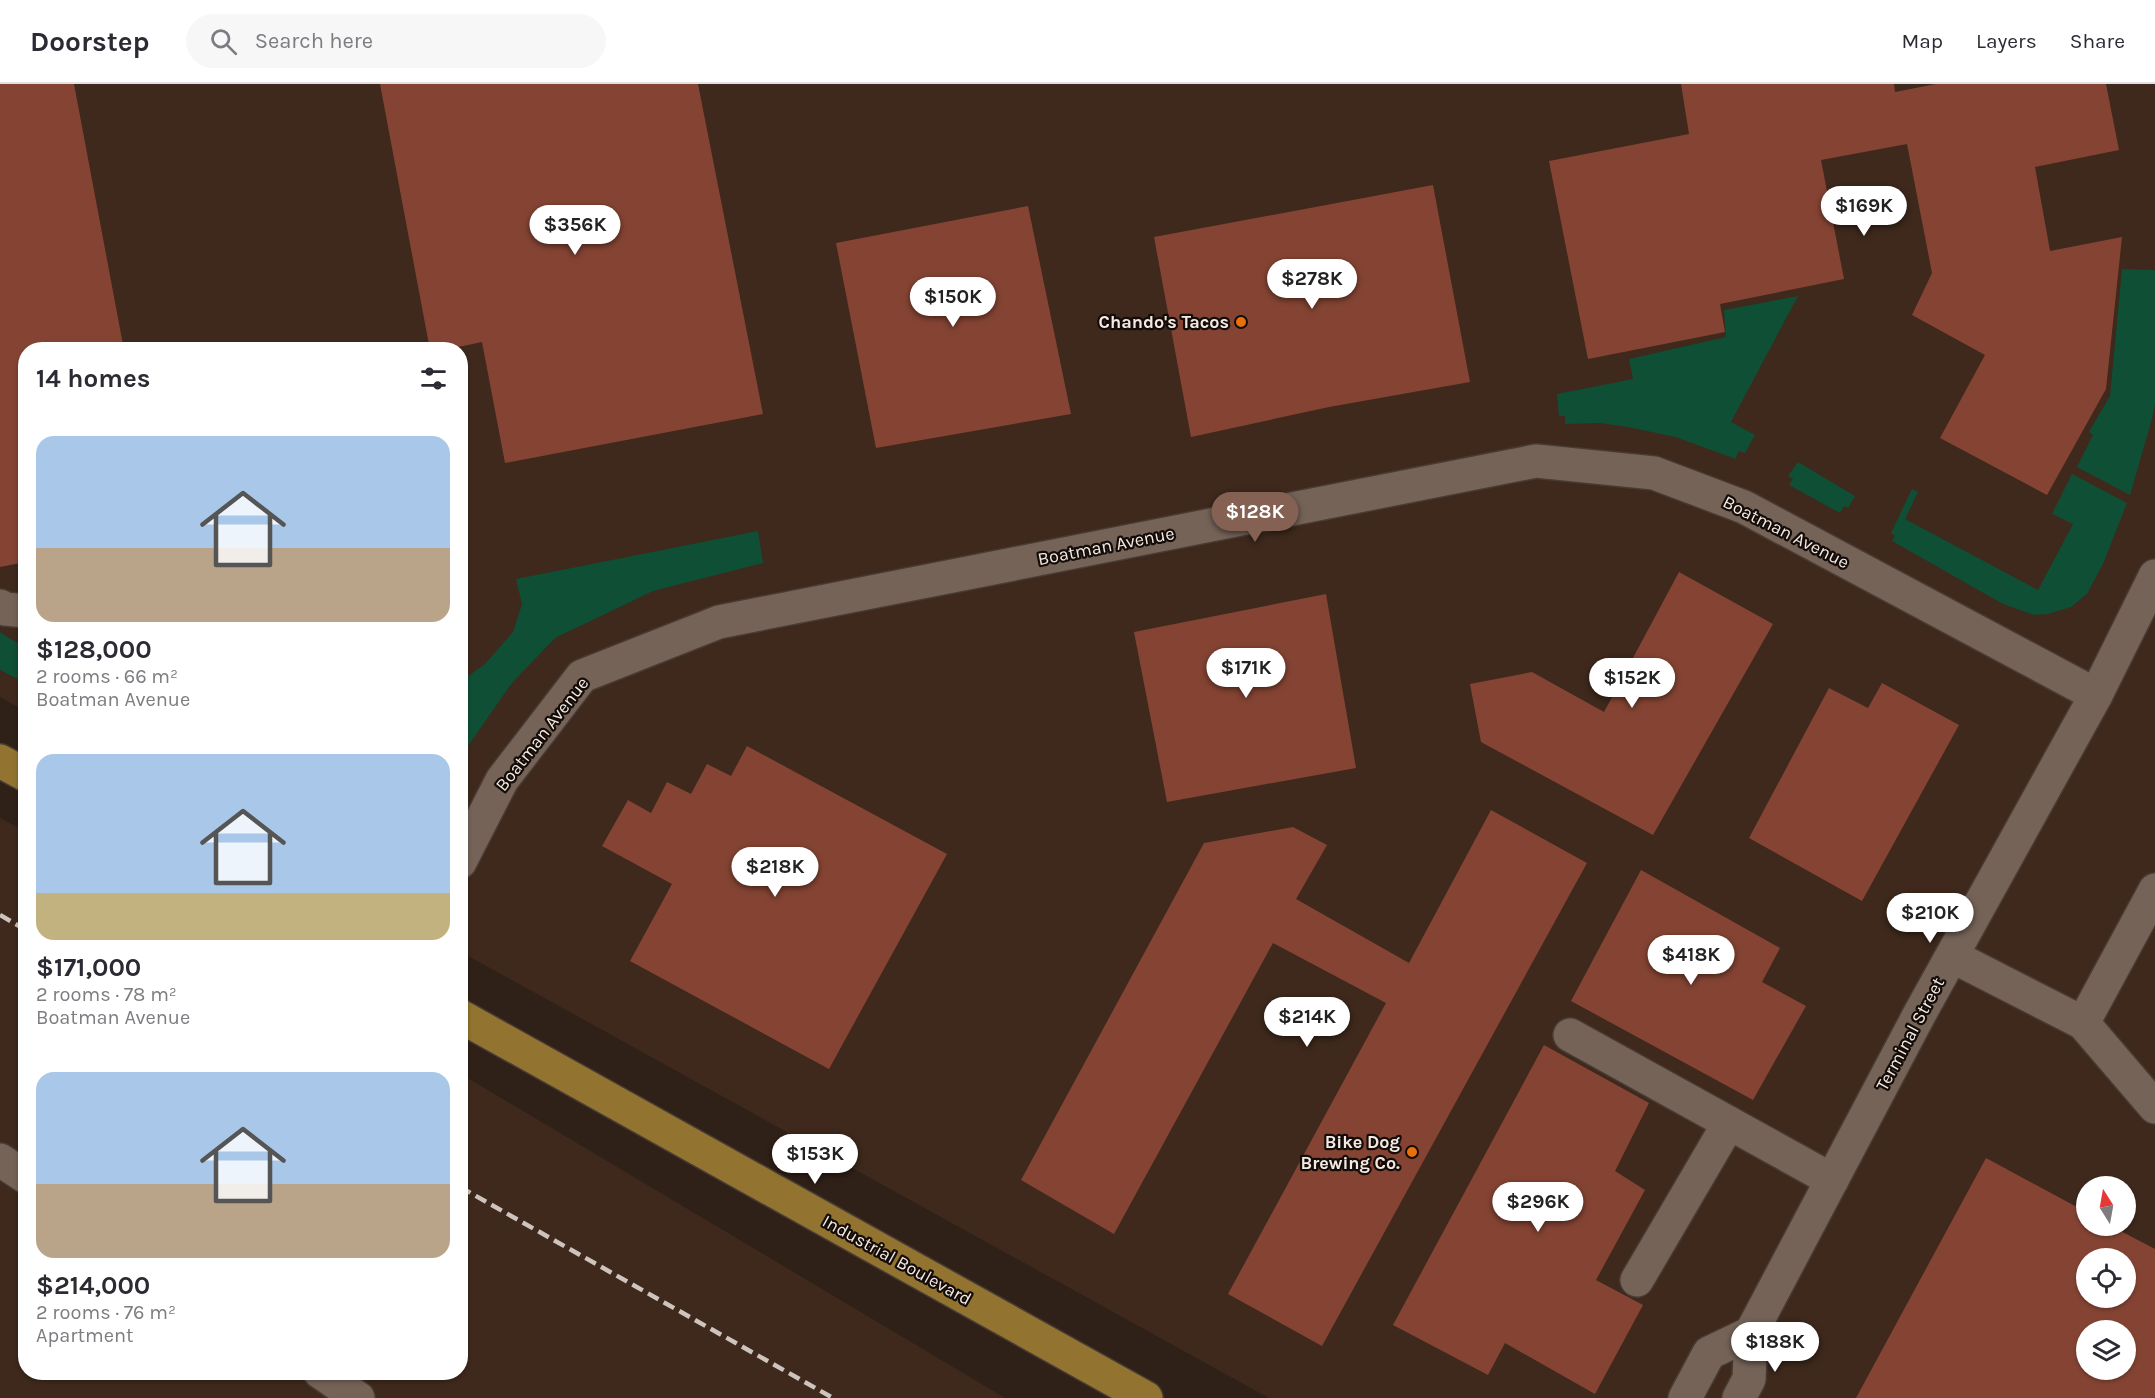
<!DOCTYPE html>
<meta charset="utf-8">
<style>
:root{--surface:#fff;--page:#f7f7f7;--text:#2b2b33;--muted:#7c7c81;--line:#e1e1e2;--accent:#846153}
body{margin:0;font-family:Karla,sans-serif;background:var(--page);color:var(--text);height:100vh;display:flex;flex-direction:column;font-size:22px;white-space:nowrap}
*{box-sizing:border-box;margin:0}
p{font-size:20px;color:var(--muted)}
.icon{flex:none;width:33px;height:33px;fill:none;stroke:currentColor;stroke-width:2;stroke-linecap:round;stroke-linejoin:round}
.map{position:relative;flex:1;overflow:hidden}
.drawer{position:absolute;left:18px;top:258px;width:450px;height:1038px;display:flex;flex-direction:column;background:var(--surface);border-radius:24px;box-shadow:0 2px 4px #0004}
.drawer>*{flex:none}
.needle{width:39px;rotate:349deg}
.tools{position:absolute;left:2076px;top:1092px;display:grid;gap:12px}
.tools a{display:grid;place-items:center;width:60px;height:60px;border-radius:50%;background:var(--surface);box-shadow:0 2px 4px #0004;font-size:30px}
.price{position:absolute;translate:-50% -51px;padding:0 14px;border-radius:21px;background:#fff;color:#222;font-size:20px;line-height:39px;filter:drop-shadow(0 2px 3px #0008)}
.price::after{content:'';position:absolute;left:50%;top:36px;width:18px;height:14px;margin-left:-9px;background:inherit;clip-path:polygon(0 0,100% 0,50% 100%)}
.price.active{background:var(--accent);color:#fff}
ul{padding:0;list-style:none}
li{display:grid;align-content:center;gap:12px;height:318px;padding:0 18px}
li span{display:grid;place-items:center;height:186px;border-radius:18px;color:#555}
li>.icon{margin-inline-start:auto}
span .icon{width:108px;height:108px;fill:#fffc;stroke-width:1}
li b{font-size:26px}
h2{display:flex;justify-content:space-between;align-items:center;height:72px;padding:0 18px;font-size:26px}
header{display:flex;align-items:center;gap:36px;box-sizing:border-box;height:84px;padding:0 30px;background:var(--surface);border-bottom:2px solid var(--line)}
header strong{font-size:28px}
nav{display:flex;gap:33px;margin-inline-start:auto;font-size:21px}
.search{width:420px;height:54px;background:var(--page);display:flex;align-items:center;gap:15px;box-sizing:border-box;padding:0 21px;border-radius:33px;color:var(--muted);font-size:22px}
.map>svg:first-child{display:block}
.built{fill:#3e291c;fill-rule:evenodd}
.green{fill:#0e4f35}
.building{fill:#854433;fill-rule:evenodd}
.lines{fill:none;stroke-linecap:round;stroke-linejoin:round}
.minor-casing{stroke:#483b34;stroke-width:36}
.major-casing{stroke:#483b34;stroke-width:36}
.minor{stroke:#756358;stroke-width:33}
.major{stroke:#927430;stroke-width:33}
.rail{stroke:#cfc4bd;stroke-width:4.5;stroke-dasharray:12 6;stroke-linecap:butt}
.food-dot{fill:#e8710a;stroke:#130c08;stroke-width:2}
.labels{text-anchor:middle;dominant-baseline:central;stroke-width:4.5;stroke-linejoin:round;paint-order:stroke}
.poi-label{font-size:18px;font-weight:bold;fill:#f4eae3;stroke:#130c08;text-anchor:end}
.street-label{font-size:18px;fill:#f4eae3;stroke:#130c08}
</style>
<header>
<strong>Doorstep</strong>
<div class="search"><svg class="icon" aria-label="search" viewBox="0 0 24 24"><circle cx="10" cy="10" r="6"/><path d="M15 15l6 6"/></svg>Search here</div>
<nav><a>Map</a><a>Layers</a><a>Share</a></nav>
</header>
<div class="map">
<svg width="2155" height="1314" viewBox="0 0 2155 1314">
<rect width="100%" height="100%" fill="#302118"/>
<g class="built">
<path d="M0 0H2155V1314H1269L461 868 460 266H26L25 627 0 613ZM2086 1102H2126V1142H2086ZM2086 1174H2126V1214H2086ZM2086 1246H2126V1286H2086Z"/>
<path d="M0 734 26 748V1288H460L461 990 1005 1314H0Z"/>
</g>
<g class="green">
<path d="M2122 185 2155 186V320L2152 335 2130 411 2077 383 2093 351 2089 348 2110 312Z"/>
<path d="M1798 212 1731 338 1755 351 1745 369 1738 367 1736 375 1675 353 1628 343 1600 339 1565 340V332H1559L1557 310 1633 295 1629 275 1726 253 1724 226Z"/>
<path d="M1798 378 1855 412 1848 424 1844 422 1840 429 1789 401 1793 395 1788 392Z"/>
<path d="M2072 390 2127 419 2103 480 2087 510 2071 523 2048 530 2034 531 2003 520 1892 457 1895 452 1891 449 1912 405 1918 408 1905 435 2038 506 2073 440 2052 430Z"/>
<path d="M758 447 763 479 653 507 555 554 512 599 461 672V597L485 580 513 548 522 520 516 495Z"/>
<path d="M0 548 25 564V599L0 586Z"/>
</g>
<g class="building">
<path d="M0 0H74L124 266H26V478L0 483Z"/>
<path d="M380 0H698L763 330 505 379 482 258 444 266H430Z"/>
<path d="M1681 0H1894L1895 8 1936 0H2106L2119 66 2035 83 2050 167 2122 153 2106 305 2047 411 1940 354 1985 271 1912 231 1932 189 1907 60 1821 76 1844 195 1720 220 1725 248 1588 275 1549 77 1689 50Z"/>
<path d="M1433 101 1470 298 1329 323 1191 353 1154 153Z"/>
<path d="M1028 122 1071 330 876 364 836 159Z"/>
<path d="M1679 488 1773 540 1653 751 1481 658 1470 600 1532 588 1604 628Z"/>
<path d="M1326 510 1356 684 1167 718 1134 548Z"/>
<path d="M1882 599 1959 641 1862 817 1749 754 1829 604 1868 624Z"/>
<path d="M747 662 947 770 829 985 630 877 672 800 602 762 628 716 651 729 667 698 691 710 707 680 731 692Z"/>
<path d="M1491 726 1587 779 1322 1262 1228 1210 1386 919 1273 859 1114 1150 1021 1096 1204 759 1293 743 1327 761 1296 815 1409 879Z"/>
<path d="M1641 786 1780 864 1762 898 1806 922 1753 1016 1571 917Z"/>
<path d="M1544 961 1649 1019 1615 1087 1645 1106 1596 1196 1643 1221 1595 1310 1505 1259 1488 1291 1393 1241Z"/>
<path d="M1986 1074 2086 1128V1142H2111L2155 1165V1314H1856ZM2086 1174H2126V1214H2086ZM2086 1246H2126V1286H2086Z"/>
</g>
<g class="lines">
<g class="minor-casing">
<g id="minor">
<path d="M0 522 5 525 26 527"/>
<path d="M460 778 502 696 582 592 719 538 1536 377 1654 389 1744 423 2096 611"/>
<path d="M1952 872 2083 939 2155 806"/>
<path d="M2083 939 2155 1023"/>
<path d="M1570 951 1832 1096"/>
<path d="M0 1076 26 1093"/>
<path d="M1637 1196 1729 1039"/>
<path d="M320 1288 358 1314"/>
<path d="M1685 1314 1709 1269 1751 1249"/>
<path d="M1739 1314 1749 1295 1751 1249 1919 931 2096 611 2155 492"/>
</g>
</g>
<g class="major-casing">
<g id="major">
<path d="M0 677 26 691"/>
<path d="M460 932 1146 1314"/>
</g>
</g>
<use href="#minor" class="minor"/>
<use href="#major" class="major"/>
<g class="rail">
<path d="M0 831 26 846"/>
<path d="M460 1103 833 1314"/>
</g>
</g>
<g class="food-dot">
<circle cx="1241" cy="238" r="6"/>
<circle cx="1412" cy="1068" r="6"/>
</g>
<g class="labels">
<g class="poi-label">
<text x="1229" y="238">Chando's Tacos</text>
<text x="1400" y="1058">Bike Dog<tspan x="1400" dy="21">Brewing Co.</tspan></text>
</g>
<g class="street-label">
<text transform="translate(1786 448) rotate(27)">Boatman Avenue</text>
<text transform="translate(1106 462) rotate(-11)">Boatman Avenue</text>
<text transform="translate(542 650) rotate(-52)">Boatman Avenue</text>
<text transform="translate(1910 950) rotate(-62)">Terminal Street</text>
<text transform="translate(897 1176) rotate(29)">Industrial Boulevard</text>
</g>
</g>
</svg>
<div class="tools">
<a><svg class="needle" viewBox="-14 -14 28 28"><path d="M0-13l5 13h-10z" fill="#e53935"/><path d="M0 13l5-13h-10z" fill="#7c7c81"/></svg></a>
<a><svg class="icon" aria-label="locate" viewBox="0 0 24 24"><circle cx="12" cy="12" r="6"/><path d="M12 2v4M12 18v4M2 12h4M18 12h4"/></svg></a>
<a><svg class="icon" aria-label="layers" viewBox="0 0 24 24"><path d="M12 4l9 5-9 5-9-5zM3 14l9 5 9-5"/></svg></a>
</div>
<b class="price" style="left:1864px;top:153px">$169K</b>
<b class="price" style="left:575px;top:172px">$356K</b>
<b class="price" style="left:1312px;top:226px">$278K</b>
<b class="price" style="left:953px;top:244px">$150K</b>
<b class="price active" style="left:1255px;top:459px">$128K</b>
<b class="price" style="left:1246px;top:615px">$171K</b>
<b class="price" style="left:1632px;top:625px">$152K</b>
<b class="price" style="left:775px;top:814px">$218K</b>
<b class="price" style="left:1930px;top:860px">$210K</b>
<b class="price" style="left:1691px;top:902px">$418K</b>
<b class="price" style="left:1307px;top:964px">$214K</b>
<b class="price" style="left:815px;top:1101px">$153K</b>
<b class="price" style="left:1538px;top:1149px">$296K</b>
<b class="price" style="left:1775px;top:1289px">$188K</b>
<section class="drawer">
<h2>14 homes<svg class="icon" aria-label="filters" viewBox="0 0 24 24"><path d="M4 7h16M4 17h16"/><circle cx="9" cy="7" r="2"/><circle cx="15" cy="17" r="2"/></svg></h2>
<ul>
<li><span style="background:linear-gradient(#a9c7e8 60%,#b9a48a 0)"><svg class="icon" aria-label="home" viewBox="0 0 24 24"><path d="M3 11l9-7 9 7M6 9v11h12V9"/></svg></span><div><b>$128,000</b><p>2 rooms · 66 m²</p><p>Boatman Avenue</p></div></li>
<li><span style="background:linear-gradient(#a9c7e8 75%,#c2b280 0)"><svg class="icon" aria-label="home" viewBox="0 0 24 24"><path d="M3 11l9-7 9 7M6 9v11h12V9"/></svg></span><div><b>$171,000</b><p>2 rooms · 78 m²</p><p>Boatman Avenue</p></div></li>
<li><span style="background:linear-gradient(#a9c7e8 60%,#b9a48a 0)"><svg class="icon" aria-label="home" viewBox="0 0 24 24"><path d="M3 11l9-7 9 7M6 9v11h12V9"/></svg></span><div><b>$214,000</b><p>2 rooms · 76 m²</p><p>Apartment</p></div></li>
</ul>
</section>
</div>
